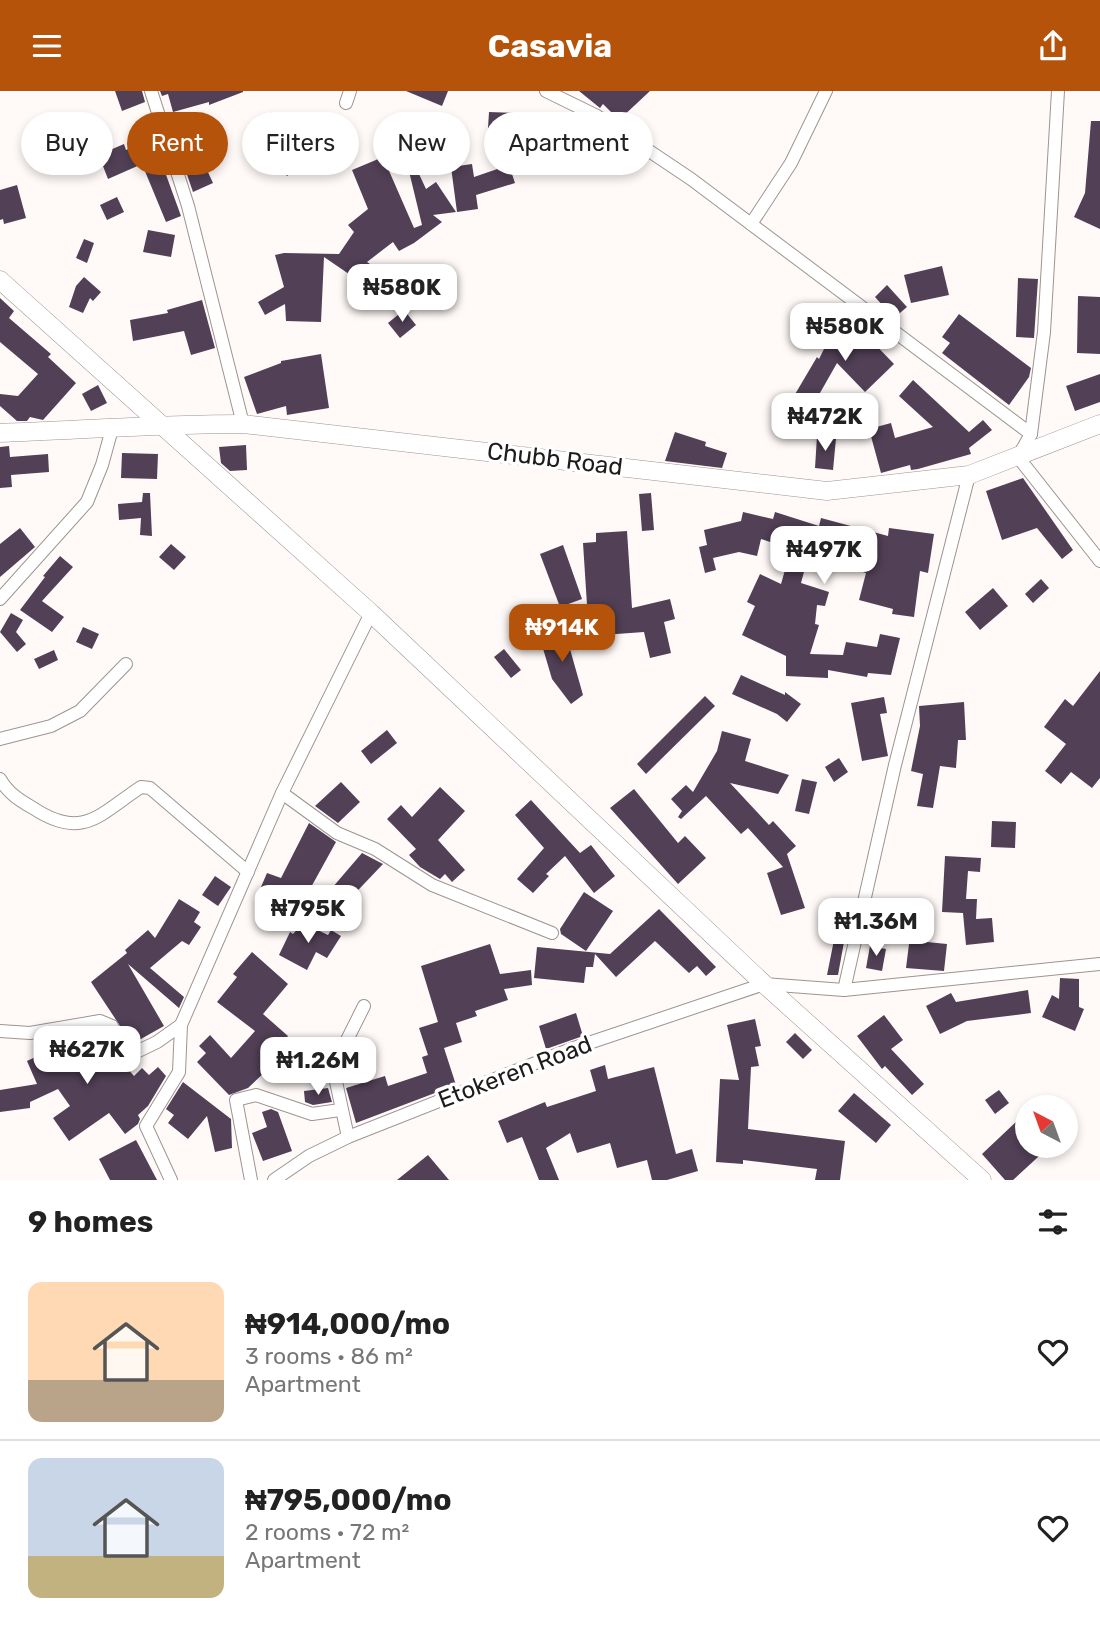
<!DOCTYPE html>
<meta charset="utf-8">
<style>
:root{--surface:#fff;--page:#f6f6f6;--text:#222;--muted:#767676;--line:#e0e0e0;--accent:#b45309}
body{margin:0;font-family:Rubik,sans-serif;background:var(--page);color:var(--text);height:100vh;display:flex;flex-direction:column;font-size:26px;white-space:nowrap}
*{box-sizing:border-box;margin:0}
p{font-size:23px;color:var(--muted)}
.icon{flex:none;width:38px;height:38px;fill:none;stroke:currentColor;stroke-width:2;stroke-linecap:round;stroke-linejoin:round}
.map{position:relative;height:1089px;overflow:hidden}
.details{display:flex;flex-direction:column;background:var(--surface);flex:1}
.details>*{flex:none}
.guide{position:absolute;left:21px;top:21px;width:700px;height:63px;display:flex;gap:14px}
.needle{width:46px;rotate:319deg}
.controls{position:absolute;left:1015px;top:1004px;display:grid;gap:14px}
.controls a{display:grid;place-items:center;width:63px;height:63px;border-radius:50%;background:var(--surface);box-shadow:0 4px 10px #0003;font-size:35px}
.price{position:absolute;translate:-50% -60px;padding:0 16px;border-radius:14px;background:#fff;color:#222;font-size:23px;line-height:46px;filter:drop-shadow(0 2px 4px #0008)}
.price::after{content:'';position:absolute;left:50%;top:42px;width:21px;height:16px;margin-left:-10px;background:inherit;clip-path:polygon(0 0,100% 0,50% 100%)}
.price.on{background:var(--accent);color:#fff}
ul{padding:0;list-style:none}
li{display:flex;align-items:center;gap:21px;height:175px;padding:0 28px}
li+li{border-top:2px solid var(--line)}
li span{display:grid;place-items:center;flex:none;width:196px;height:140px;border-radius:14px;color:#555}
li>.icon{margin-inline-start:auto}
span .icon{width:84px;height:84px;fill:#fffc;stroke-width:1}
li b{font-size:30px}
h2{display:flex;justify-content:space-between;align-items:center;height:84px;padding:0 28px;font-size:30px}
.tag{padding:0 24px;border-radius:32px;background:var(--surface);box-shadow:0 4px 10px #0003;font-size:24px;line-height:63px}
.tag.on{background:var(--accent);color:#fff}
header{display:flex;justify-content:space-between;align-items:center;height:91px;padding:0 28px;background:var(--accent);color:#fff;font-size:32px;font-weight:700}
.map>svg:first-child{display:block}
.building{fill:#524056}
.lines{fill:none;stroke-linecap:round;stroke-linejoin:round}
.street-casing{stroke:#9b9592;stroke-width:14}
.secondary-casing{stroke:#9b9592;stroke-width:19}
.street{stroke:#fff;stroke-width:12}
.secondary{stroke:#fff;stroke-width:18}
.labels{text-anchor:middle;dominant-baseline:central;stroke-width:7;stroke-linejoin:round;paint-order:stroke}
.street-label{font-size:24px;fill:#1e1c1b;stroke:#fff}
</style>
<header><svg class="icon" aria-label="menu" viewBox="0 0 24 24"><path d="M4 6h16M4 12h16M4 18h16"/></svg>Casavia<svg class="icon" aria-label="share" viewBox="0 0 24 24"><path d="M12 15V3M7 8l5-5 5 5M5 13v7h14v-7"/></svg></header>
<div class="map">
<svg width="1100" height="1089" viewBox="0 0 1100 1089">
<rect width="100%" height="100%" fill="#fffaf7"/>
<g class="building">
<path d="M115 0H142L145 11 122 20Z"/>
<path d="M160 0H243V1L209 14V11L173 21 168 3 162 5Z"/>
<path d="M406 0H448L442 15Z"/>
<path d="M579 0H650L619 29 603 13 600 17Z"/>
<path d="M272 21 297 46 306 39 321 58 287 85 272 66 278 62 254 38Z"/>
<path d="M489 21 517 22 516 55 487 53Z"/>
<path d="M73 22 82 38 99 32 110 59 124 53 126 59 153 48 181 125 166 131 142 73 108 88 94 52 41 72 35 54 61 44 55 33Z"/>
<path d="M423 24 432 61 406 67 397 30Z"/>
<path d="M1091 30H1100V138L1074 126 1085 102Z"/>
<path d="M562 32 579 49 572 57 555 56 546 47Z"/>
<path d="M200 64 213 92 193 101 183 72Z"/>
<path d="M383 66 414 137 422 134 407 72 413 70 426 98 436 91 456 121 433 124 442 131 414 152 399 160 393 151 367 171 376 177 365 194 324 166 321 231 286 230 285 213 265 224 258 211 284 196 275 164 284 162 339 163 354 141 348 134 368 118 352 79Z"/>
<path d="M472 73 474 86 509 74 515 92 476 104 478 118 457 121 451 76Z"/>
<path d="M17 94 26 127 4 133 3 128 0 129V99Z"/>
<path d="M117 106 124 121 107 129 100 114Z"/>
<path d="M148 139 175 144 171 166 143 161Z"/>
<path d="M84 148 94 152 87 172 76 167Z"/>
<path d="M942 175 949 204 911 212 904 184Z"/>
<path d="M84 186 101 201 93 210 90 207 83 222 69 216 76 195Z"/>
<path d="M1018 187 1038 188 1034 247 1016 246Z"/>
<path d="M887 194 907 216 894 227 875 206Z"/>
<path d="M1078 205 1100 206V263L1077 262Z"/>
<path d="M0 207 14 220 9 227 51 263 48 266 76 292 43 329 30 326 27 330H17L0 315V303L18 305 38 283 0 251Z"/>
<path d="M202 209 215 257 191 264 184 240 133 250 130 229 168 222 167 219Z"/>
<path d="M404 219 416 234 400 247 388 232Z"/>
<path d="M959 223 1031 277 1029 286 1009 314 942 262 950 252 942 246Z"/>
<path d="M838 230 867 245 894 273 865 301 837 272 812 316 794 305 817 266 819 268Z"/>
<path d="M321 263 329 317 287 324 286 315 257 323 244 286 281 272V270Z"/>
<path d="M1100 283V311L1075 320 1066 295Z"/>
<path d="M913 289 969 341 983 329 992 339 969 357 971 363 918 378 911 379 910 374 881 382 869 338 891 332 895 347 933 336 899 305Z"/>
<path d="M98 294 107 312 91 320 82 303Z"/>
<path d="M675 341 706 351 705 355 727 362 722 377 665 370Z"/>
<path d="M817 345 836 347 833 379 815 377Z"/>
<path d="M246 354 247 379 230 380 221 372 219 356Z"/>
<path d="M9 355 10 366 48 363 49 381 11 384 12 396 0 397V356Z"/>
<path d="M122 362 158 363 157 388 121 387Z"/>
<path d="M1023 387 1073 459 1062 468 1037 437 1002 449 986 400Z"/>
<path d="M143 402H150L152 445 140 444 141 427 119 429 118 413 142 411Z"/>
<path d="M651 402 654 439 642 440 639 403Z"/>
<path d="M743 421 773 428 775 421 819 435 821 427 888 445 889 437 934 443 928 482 920 480 914 526 892 523 893 518 859 509 866 482 808 466 801 492 829 501 825 515 817 514 815 533 819 534 810 563 843 564 846 551 877 556 880 543 900 547 891 584 868 582 867 586 828 579V587L786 585V565L742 544 755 515 747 511 760 483 781 493 791 458 761 448 757 465 739 461 713 467 716 479 705 482 699 456 707 454 704 439 741 430Z"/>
<path d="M20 437 35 456 0 486V453Z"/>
<path d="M627 440 632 517 670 508 675 528 664 531 671 562 650 567 644 541 589 545 583 452 596 451V442Z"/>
<path d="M171 453 186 466 174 479 159 466Z"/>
<path d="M563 454 582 508 560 516 540 463Z"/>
<path d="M60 465 73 476 42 510 64 526 52 541 20 519 45 486 43 485Z"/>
<path d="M1041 488 1049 497 1033 512 1025 503Z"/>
<path d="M993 497 1008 515 980 539 965 521Z"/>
<path d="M11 522 23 529 16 541 26 553 17 561 0 541Z"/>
<path d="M83 536 99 543 92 558 76 551Z"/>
<path d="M564 537 583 604 571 613 552 588 539 544Z"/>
<path d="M504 558 521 579 511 587 494 566Z"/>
<path d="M54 559 58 569 39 578 34 568Z"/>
<path d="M1100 580V687L1092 697 1071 681 1061 693 1045 680 1066 653 1044 636 1065 608 1073 615Z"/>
<path d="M741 584 785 604V601L801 613 787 631 777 623 732 603Z"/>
<path d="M705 605 715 615 646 683 637 673Z"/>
<path d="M884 606 887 622 880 623 888 665 862 670 851 612Z"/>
<path d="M964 611 966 649H958L956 677 940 675 933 717 917 715 923 683 911 680 920 635 919 615Z"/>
<path d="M387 639 397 652 371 673 361 660Z"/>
<path d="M722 640 751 648 745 670 789 684 778 703 730 692 769 734 773 730 796 755 787 763 805 817 781 824 767 782 783 776 748 737 741 743 706 705 681 728 678 726 682 720 671 708 686 694 693 701 717 660Z"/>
<path d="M839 667 848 681 834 691 825 676Z"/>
<path d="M802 688 817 691 809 723 795 720Z"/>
<path d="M341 691 360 711 338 732 315 715Z"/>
<path d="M440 696 465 720 438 749 465 779 452 791 445 783 440 788 420 776 409 764 416 758 387 728 401 714 412 726Z"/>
<path d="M634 698 678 752 685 745 706 767 678 793 610 717Z"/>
<path d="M531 709 580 762 591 754 615 785 594 802 565 765 546 783 549 785 533 802 517 788 544 757 515 724Z"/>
<path d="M992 730 1016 731 1015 757 991 756Z"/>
<path d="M309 732 336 751 299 818 272 806 274 802 261 796 267 782 281 787Z"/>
<path d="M362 762 383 773 342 816 326 804Z"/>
<path d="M945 765 981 767 980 781 968 780 966 808H977L976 828 992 827 994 851 966 854 963 822 942 821Z"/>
<path d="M215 785 231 796 218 815 202 804Z"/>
<path d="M584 801 613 820 586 860 561 843 560 838Z"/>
<path d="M179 808 200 821 194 831 201 836 189 854 182 850 150 877 184 906 179 917 128 873 164 935 132 953 91 891 127 862 125 859 148 839 155 847Z"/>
<path d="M659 818 716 876 706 885 697 875 689 882 655 850 616 886 595 863 593 876H586L584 892 534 887 537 856 610 863Z"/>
<path d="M913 821 931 823 927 851 947 853 944 880 906 877Z"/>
<path d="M303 832 328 844 331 839 341 845 327 867 316 861 307 879 279 864 290 841 293 843Z"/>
<path d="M834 849 844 851 838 884H827Z"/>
<path d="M490 853 500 883 531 879 532 894 504 898 508 909 475 920 477 925 456 932 462 951 444 957 456 994 356 1032 346 997 385 985 388 995 427 982 422 966 428 964 419 937 438 931 421 875Z"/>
<path d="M870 855 886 858 882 880 866 877Z"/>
<path d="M252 861 288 893 263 923 288 945 276 959 285 968 271 985 266 980 248 997 229 1004 197 971 206 962 199 955 210 944 231 967 255 940 217 911 237 886 233 883Z"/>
<path d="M1060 887 1079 888V916L1084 918 1075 940 1042 926 1052 904 1059 908Z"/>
<path d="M1028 899 1031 922 967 930 940 943 926 915 951 902 956 911Z"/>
<path d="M576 922 583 945 546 958 539 935Z"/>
<path d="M884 924 903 949 891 958 924 993 912 1004 885 975 882 978 857 945Z"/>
<path d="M755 928 761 955 755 956 759 975 751 976 748 1038 845 1050 840 1089H815L817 1078 743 1069V1073L716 1071 720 988 739 989 727 934Z"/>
<path d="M100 940 106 942 120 969 134 985 142 977 149 984 158 976 166 985 148 1015 138 1024 140 1028 138 1033 125 1043 109 1022 69 1050 53 1027 70 1015 58 998 30 1011V1017L0 1021V999L37 993 27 970 52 958 55 965 78 947 81 951Z"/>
<path d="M795 942 812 959 803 968 786 951Z"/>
<path d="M605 974 608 988 654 976 676 1063 692 1058 698 1080 667 1089H652L647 1069 617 1077 610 1052 577 1062 570 1042 546 1057 559 1089H539L522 1046 507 1052 498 1030 545 1011 547 1016 596 1000 590 979Z"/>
<path d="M183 991 231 1028 232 1057 215 1061 207 1025 188 1048 168 1032 174 1024 166 1018Z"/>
<path d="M328 997 332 1011 313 1014 305 1011 304 1000Z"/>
<path d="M999 999 1009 1012 995 1023 985 1009Z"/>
<path d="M854 1002 891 1034 876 1052 838 1020Z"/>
<path d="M271 1018 278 1021 292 1060 263 1070 252 1042 267 1036 262 1021Z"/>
<path d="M1020 1027 1027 1035V1055H1050L1013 1089H1005L982 1063Z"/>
<path d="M136 1049 157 1089H110L99 1068Z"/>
<path d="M428 1064 449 1089H397Z"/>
</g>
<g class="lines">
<g class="street-casing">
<g id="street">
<path d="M151 0 188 115 243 333"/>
<path d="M546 0 597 25 691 88 1031 343"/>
<path d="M1058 0 1044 241 1031 343 1018 366 1100 470"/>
<path d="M346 12 350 0"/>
<path d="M751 133 791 72 826 0"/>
<path d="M0 508 87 411 102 374 112 338"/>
<path d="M0 648 51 635 80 620 126 573"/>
<path d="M0 688C8 702 19 709 33 717 83 750 100 723 141 696L150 697 248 781"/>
<path d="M282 702 337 742 375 758 432 794 552 842"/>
<path d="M844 899 895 674 969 384"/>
<path d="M0 940 30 942 100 930 112 935 128 965 157 951 181 934"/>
<path d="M348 1046 333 977 364 915"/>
<path d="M171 1089 146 1035 179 981 181 934 282 702 371 522"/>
<path d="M251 1089 236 1009 256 1004 312 1023 340 1019"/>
<path d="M274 1089 309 1065 348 1046 571 958 764 893 844 899 1100 873"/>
</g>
</g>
<g class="secondary-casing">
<g id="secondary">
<path d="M0 189 371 522 764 893 982 1089"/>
<path d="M0 342C81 339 162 333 243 333L827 400 969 384 1100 333"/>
</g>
</g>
<use href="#street" class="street"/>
<use href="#secondary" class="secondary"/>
</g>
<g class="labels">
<g class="street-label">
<text transform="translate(555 368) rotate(7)">Chubb Road</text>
<text transform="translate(515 981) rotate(-21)">Etokeren Road</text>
</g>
</g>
</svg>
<div class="controls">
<a><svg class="needle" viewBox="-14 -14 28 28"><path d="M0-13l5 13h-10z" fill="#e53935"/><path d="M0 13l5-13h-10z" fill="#767676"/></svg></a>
</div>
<b class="price" style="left:402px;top:233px">₦580K</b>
<b class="price" style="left:845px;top:272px">₦580K</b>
<b class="price" style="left:825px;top:362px">₦472K</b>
<b class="price" style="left:824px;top:495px">₦497K</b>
<b class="price on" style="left:562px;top:573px">₦914K</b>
<b class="price" style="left:308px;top:854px">₦795K</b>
<b class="price" style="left:876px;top:867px">₦1.36M</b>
<b class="price" style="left:87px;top:995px">₦627K</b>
<b class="price" style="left:318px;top:1006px">₦1.26M</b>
<div class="guide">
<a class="tag">Buy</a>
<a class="tag on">Rent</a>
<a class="tag">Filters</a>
<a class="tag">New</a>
<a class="tag">Apartment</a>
</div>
</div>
<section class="details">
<h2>9 homes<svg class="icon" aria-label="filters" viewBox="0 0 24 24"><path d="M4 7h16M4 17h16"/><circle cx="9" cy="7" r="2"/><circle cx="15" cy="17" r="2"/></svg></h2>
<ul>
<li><span style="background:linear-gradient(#ffd9b3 70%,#b9a48a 0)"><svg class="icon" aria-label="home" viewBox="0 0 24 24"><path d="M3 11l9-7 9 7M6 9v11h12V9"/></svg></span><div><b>₦914,000/mo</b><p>3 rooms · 86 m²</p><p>Apartment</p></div><svg class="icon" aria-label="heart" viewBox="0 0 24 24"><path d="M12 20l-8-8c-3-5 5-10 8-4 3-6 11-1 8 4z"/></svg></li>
<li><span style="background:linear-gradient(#c9d6e8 70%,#c2b280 0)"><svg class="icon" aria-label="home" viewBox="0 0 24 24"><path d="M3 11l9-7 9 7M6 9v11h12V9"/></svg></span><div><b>₦795,000/mo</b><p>2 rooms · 72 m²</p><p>Apartment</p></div><svg class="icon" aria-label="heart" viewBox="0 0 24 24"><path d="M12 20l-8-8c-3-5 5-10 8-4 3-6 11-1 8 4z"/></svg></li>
</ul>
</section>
